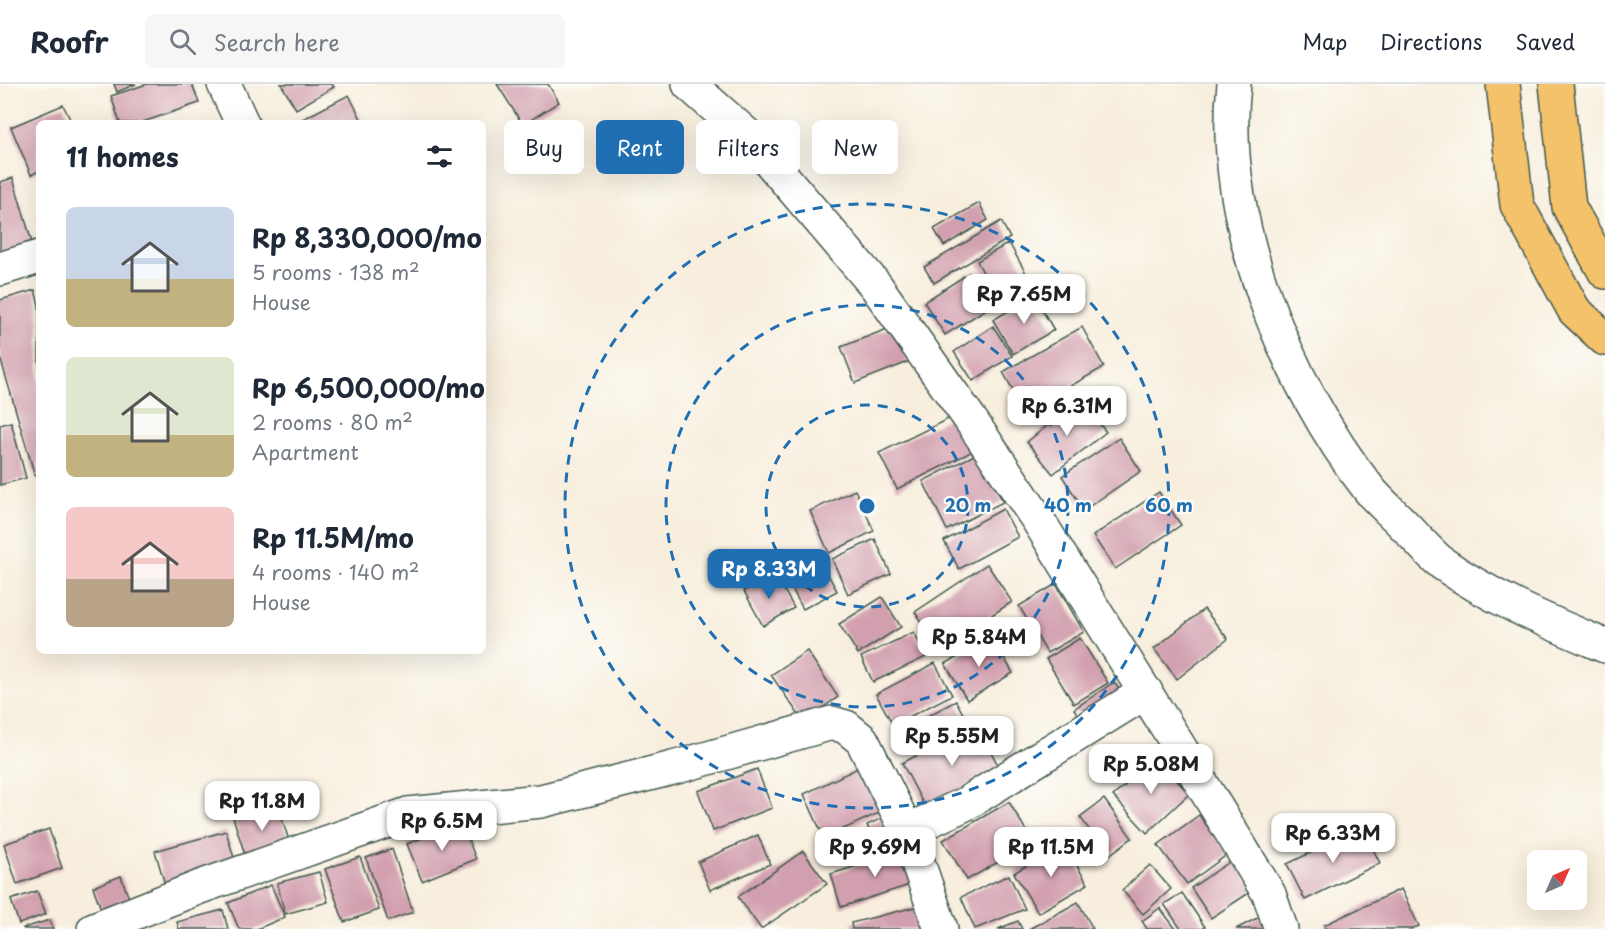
<!DOCTYPE html>
<meta charset="utf-8">
<style>
:root{--surface:#fff;--page:#f6f6f7;--text:#1f2937;--muted:#747a83;--line:#e0e1e3;--accent:#1f6fb2}
body{margin:0;font-family:"Playpen Sans",sans-serif;background:var(--page);color:var(--text);height:100vh;display:flex;flex-direction:column;font-size:22px;white-space:nowrap}
*{box-sizing:border-box;margin:0}
p{font-size:20px;color:var(--muted)}
.icon{flex:none;width:33px;height:33px;fill:none;stroke:currentColor;stroke-width:2;stroke-linecap:round;stroke-linejoin:round}
.map{position:relative;flex:1;overflow:hidden}
.sheet{position:absolute;left:36px;top:36px;width:450px;height:534px;display:flex;flex-direction:column;background:var(--surface);border-radius:9px;box-shadow:0 6px 24px #0002}
.sheet>*{flex:none}
.hud{position:absolute;left:504px;top:36px;width:570px;height:54px;display:flex;gap:12px}
.needle{width:39px;rotate:45deg}
.fabs{position:absolute;left:1527px;top:766px;display:grid;gap:12px}
.fabs a{display:grid;place-items:center;width:60px;height:60px;border-radius:9px;background:var(--surface);box-shadow:0 6px 24px #0002;font-size:30px}
.price{position:absolute;translate:-50% -51px;padding:0 14px;border-radius:12px;background:#fff;color:#222;font-size:20px;line-height:39px;filter:drop-shadow(0 2px 3px #0008)}
.price::after{content:'';position:absolute;left:50%;top:36px;width:18px;height:14px;margin-left:-9px;background:inherit;clip-path:polygon(0 0,100% 0,50% 100%)}
.price.selected{background:var(--accent);color:#fff}
ul{padding:0;list-style:none}
li{display:flex;align-items:center;gap:18px;height:150px;padding:0 30px}
li span{display:grid;place-items:center;flex:none;width:168px;height:120px;border-radius:9px;color:#555}
li>.icon{margin-inline-start:auto}
span .icon{width:72px;height:72px;fill:#fffc;stroke-width:1}
li b{font-size:26px}
h2{display:flex;justify-content:space-between;align-items:center;height:72px;padding:0 30px;font-size:26px}
.tag{padding:0 21px;border-radius:9px;background:var(--surface);box-shadow:0 6px 24px #0002;font-size:21px;line-height:54px}
.tag.selected{background:var(--accent);color:#fff}
header{display:flex;align-items:center;gap:36px;box-sizing:border-box;height:84px;padding:0 30px;background:var(--surface);border-bottom:2px solid var(--line)}
header strong{font-size:28px}
nav{display:flex;gap:33px;margin-inline-start:auto;font-size:21px}
.search{width:420px;height:54px;background:var(--page);display:flex;align-items:center;gap:15px;box-sizing:border-box;padding:0 21px;border-radius:9px;color:var(--muted);font-size:22px}
.map>svg:first-child{display:block}
.building{fill:#d19fae}
.lines{fill:none;stroke-linecap:round;stroke-linejoin:round}
.minor-casing{stroke:#3f584d;stroke-width:36}
.motorway-casing{stroke:#3f584d;stroke-width:36}
.minor{stroke:#fff;stroke-width:33}
.motorway{stroke:#f4c26a;stroke-width:33}
.ring{fill:none;stroke:#1f6fb2;stroke-width:3;stroke-dasharray:10 8}
.centre{fill:#1f6fb2;stroke:#fdfcf7;stroke-width:3}
.ring-label{font-size:18px;text-anchor:middle;font-weight:bold;fill:#1f6fb2;stroke:#fdfcf7;stroke-width:4.5;stroke-linejoin:round;paint-order:stroke}
</style>
<header>
<strong>Roofr</strong>
<div class="search"><svg class="icon" aria-label="search" viewBox="0 0 24 24"><circle cx="10" cy="10" r="6"/><path d="M15 15l6 6"/></svg>Search here</div>
<nav><a>Map</a><a>Directions</a><a>Saved</a></nav>
</header>
<div class="map">
<svg width="1605" height="845" viewBox="0 0 1605 845">
<rect width="100%" height="100%" fill="#fdfcf7"/>
<filter id="ink" filterUnits="userSpaceOnUse"><feTurbulence type="fractalNoise" baseFrequency=".0167" numOctaves="2"/><feDisplacementMap in="SourceGraphic" scale="12" xChannelSelector="R" yChannelSelector="G"/><feConvolveMatrix kernelMatrix="1 2 1 2 8 2 1 2 1" color-interpolation-filters="sRGB"/></filter>
<filter id="wash" filterUnits="userSpaceOnUse"><feTurbulence type="fractalNoise" baseFrequency=".008" numOctaves="4" result="noise"/><feDisplacementMap in="SourceGraphic" scale="24" xChannelSelector="R" yChannelSelector="G"/><feGaussianBlur stdDeviation="1.35" result="paint"/><feColorMatrix in="noise" values="0 0 0 0 0 0 0 0 0 0 0 0 0 0 0 0 0 1.4 0 .05"/><feComposite in="paint" operator="in"/></filter>
<g filter="url(#wash)">
<rect width="100%" height="100%" fill="#f7eedd"/>
<g id="blocks">
<g class="building">
<path d="M114 0H136L117 8Z"/>
<path d="M147 0H192L199 19 140 39H120L111 12Z"/>
<path d="M281 0H332L334 3 296 25Z"/>
<path d="M497 0H548L559 18 523 41Z"/>
<path d="M349 11 363 39H295Z"/>
<path d="M63 21 72 39H39V87L31 91 11 43Z"/>
<path d="M13 94 33 162 0 172V98Z"/>
<path d="M979 119 988 136 944 162 934 145Z"/>
<path d="M1001 137 1010 154 934 199 924 183Z"/>
<path d="M1009 159 1027 191 994 209 977 177Z"/>
<path d="M969 189 991 222 945 251 924 218Z"/>
<path d="M35 206 39 221V391L35 392 0 273V216Z"/>
<path d="M1034 212 1054 246 1013 270 993 236Z"/>
<path d="M895 242 908 278 855 299 841 263Z"/>
<path d="M993 242 1012 272 973 297 954 268Z"/>
<path d="M1082 243 1104 283 1025 328 1003 288Z"/>
<path d="M1080 315 1106 348 1053 390 1027 358Z"/>
<path d="M958 330 975 366 897 405 879 369Z"/>
<path d="M11 338 26 394 0 401V341Z"/>
<path d="M1119 354 1141 387 1084 426 1062 392Z"/>
<path d="M978 369 1003 418 947 446 923 397Z"/>
<path d="M855 406 874 447 829 469 810 427Z"/>
<path d="M1159 408 1181 441 1115 485 1093 452Z"/>
<path d="M1003 425 1018 453 959 485 944 457Z"/>
<path d="M875 455 891 490 848 510 832 475Z"/>
<path d="M819 474 837 507 803 525 785 492Z"/>
<path d="M987 480 1012 518 939 565 915 528Z"/>
<path d="M775 490 794 524 763 542 744 507Z"/>
<path d="M1056 500 1084 548 1047 569 1019 522Z"/>
<path d="M882 513 901 543 858 570 839 540Z"/>
<path d="M1204 525 1228 555 1177 595 1154 565Z"/>
<path d="M914 548 926 573 873 598 861 573Z"/>
<path d="M992 553 1013 589 967 616 945 580Z"/>
<path d="M1080 554 1108 599 1074 620 1046 575Z"/>
<path d="M807 567 838 613 803 637 771 591Z"/>
<path d="M935 579 952 611 893 641 876 610Z"/>
<path d="M1114 598 1125 614 1085 641 1074 625Z"/>
<path d="M956 617 967 637 940 650 929 631Z"/>
<path d="M977 641 1001 687 926 725 902 679Z"/>
<path d="M1157 674 1189 710 1147 749 1113 712Z"/>
<path d="M860 683 881 728 824 754 804 710Z"/>
<path d="M757 685 772 724 713 747 698 707Z"/>
<path d="M1104 715 1132 754 1108 772 1080 733Z"/>
<path d="M276 716 292 766 248 780 232 730Z"/>
<path d="M1009 718 1033 758 967 796 943 756Z"/>
<path d="M893 729 904 754 878 766 867 741Z"/>
<path d="M1199 731 1228 770 1187 800 1158 761Z"/>
<path d="M461 738 476 775 422 797 407 760Z"/>
<path d="M1362 744 1380 779 1305 816 1287 780Z"/>
<path d="M49 745 62 784 17 800 4 760Z"/>
<path d="M226 747 237 784 166 804 155 767Z"/>
<path d="M758 751 770 780 710 806 698 778Z"/>
<path d="M1063 759 1088 800 1038 829 1014 789Z"/>
<path d="M392 765 413 828 388 837 366 774Z"/>
<path d="M908 766 919 798 841 823 831 790Z"/>
<path d="M803 767 827 800 761 845 738 813Z"/>
<path d="M360 773 379 826 344 838 325 785Z"/>
<path d="M1234 775 1255 805 1211 834 1191 804Z"/>
<path d="M1150 781 1171 805 1143 830 1122 806Z"/>
<path d="M319 788 328 818 285 830 277 799Z"/>
<path d="M1009 791 1025 825 975 845 961 813Z"/>
<path d="M121 792 131 820 103 830 93 803Z"/>
<path d="M271 801 285 833 257 845H239L228 819Z"/>
<path d="M1401 805 1419 842 1411 845H1326L1324 841Z"/>
<path d="M37 807 46 830 19 840 11 816Z"/>
<path d="M1182 809 1205 843 1203 845H1181L1164 820Z"/>
<path d="M1078 818 1093 845H1029Z"/>
<path d="M927 820 934 845H852L851 839Z"/>
<path d="M1160 824 1176 845H1147L1142 837Z"/>
<path d="M223 826 228 845H179L177 838Z"/>
<path d="M1261 832 1268 845H1236Z"/>
<path d="M50 836 53 845H24L23 844Z"/>
<path d="M1018 837 1022 845H998Z"/>
</g>
</g>
</g>
<g filter="url(#ink)">
<use href="#blocks" fill-opacity="0" stroke="#3f584d" stroke-width="1.5"/>
<g class="lines">
<g class="minor-casing">
<g id="minor">
<path d="M224 0 242 39"/>
<path d="M689 0 748 52 876 202 970 335 1038 436 1180 664 1269 810 1281 845"/>
<path d="M1234 0C1219 135 1287 301 1369 405 1379 418 1393 429 1404 441 1417 454 1429 469 1443 480 1493 515 1549 538 1605 562"/>
<path d="M0 185 39 173"/>
<path d="M907 747 967 719 1146 608"/>
<path d="M94 845 200 803 408 730 541 717 673 684 832 639 846 643 862 656 907 747 941 845"/>
</g>
</g>
<g class="motorway-casing">
<g id="motorway">
<path d="M1503 0 1517 121 1574 226 1605 255"/>
<path d="M1556 0 1569 123 1605 188"/>
</g>
</g>
<use href="#minor" class="minor"/>
<use href="#motorway" class="motorway"/>
</g>
</g>
<g class="ring">
<circle cx="867" cy="422" r="101"/>
<circle cx="867" cy="422" r="201"/>
<circle cx="867" cy="422" r="302"/>
</g>
<circle cx="867" cy="422" r="9" class="centre"/>
<g class="ring-label">
<text x="968" y="428">20 m</text>
<text x="1068" y="428">40 m</text>
<text x="1169" y="428">60 m</text>
</g>
</svg>
<div class="fabs">
<a><svg class="needle" viewBox="-14 -14 28 28"><path d="M0-13l5 13h-10z" fill="#e53935"/><path d="M0 13l5-13h-10z" fill="#747a83"/></svg></a>
</div>
<b class="price" style="left:1024px;top:241px">Rp 7.65M</b>
<b class="price" style="left:1067px;top:353px">Rp 6.31M</b>
<b class="price selected" style="left:769px;top:516px">Rp 8.33M</b>
<b class="price" style="left:979px;top:584px">Rp 5.84M</b>
<b class="price" style="left:952px;top:683px">Rp 5.55M</b>
<b class="price" style="left:1151px;top:711px">Rp 5.08M</b>
<b class="price" style="left:262px;top:748px">Rp 11.8M</b>
<b class="price" style="left:442px;top:768px">Rp 6.5M</b>
<b class="price" style="left:1333px;top:780px">Rp 6.33M</b>
<b class="price" style="left:875px;top:794px">Rp 9.69M</b>
<b class="price" style="left:1051px;top:794px">Rp 11.5M</b>
<div class="hud">
<a class="tag">Buy</a>
<a class="tag selected">Rent</a>
<a class="tag">Filters</a>
<a class="tag">New</a>
</div>
<section class="sheet">
<h2>11 homes<svg class="icon" aria-label="filters" viewBox="0 0 24 24"><path d="M4 7h16M4 17h16"/><circle cx="9" cy="7" r="2"/><circle cx="15" cy="17" r="2"/></svg></h2>
<ul>
<li><span style="background:linear-gradient(#c9d6e8 60%,#c2b280 0)"><svg class="icon" aria-label="home" viewBox="0 0 24 24"><path d="M3 11l9-7 9 7M6 9v11h12V9"/></svg></span><div><b>Rp 8,330,000/mo</b><p>5 rooms · 138 m²</p><p>House</p></div></li>
<li><span style="background:linear-gradient(#dfe7d0 65%,#c2b280 0)"><svg class="icon" aria-label="home" viewBox="0 0 24 24"><path d="M3 11l9-7 9 7M6 9v11h12V9"/></svg></span><div><b>Rp 6,500,000/mo</b><p>2 rooms · 80 m²</p><p>Apartment</p></div></li>
<li><span style="background:linear-gradient(#f6c9c9 60%,#b9a48a 0)"><svg class="icon" aria-label="home" viewBox="0 0 24 24"><path d="M3 11l9-7 9 7M6 9v11h12V9"/></svg></span><div><b>Rp 11.5M/mo</b><p>4 rooms · 140 m²</p><p>House</p></div></li>
</ul>
</section>
</div>
